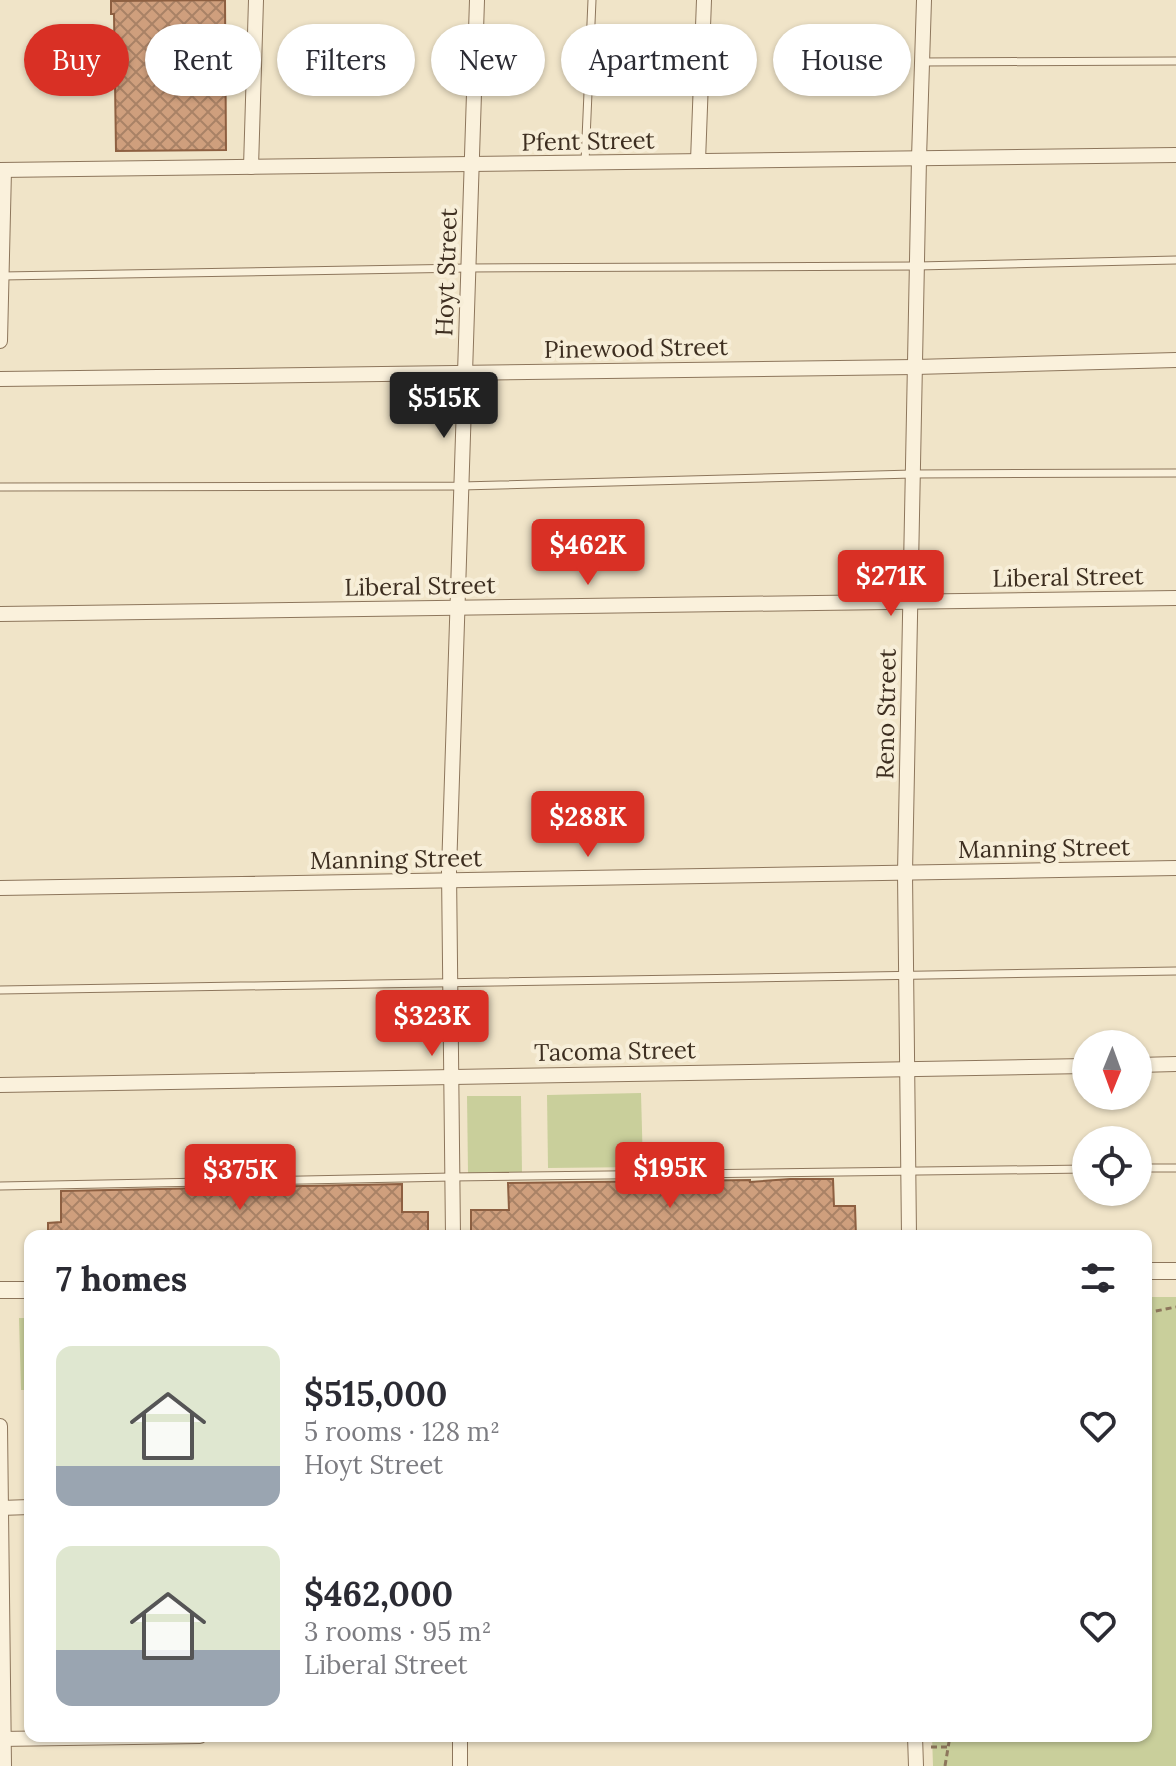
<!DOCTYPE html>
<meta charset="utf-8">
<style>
:root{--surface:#fff;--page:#f7f7f7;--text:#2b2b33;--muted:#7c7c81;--accent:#d93025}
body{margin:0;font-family:Lora,serif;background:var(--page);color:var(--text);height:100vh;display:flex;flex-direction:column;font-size:30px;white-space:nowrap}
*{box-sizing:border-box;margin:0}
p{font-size:26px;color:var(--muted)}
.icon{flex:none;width:44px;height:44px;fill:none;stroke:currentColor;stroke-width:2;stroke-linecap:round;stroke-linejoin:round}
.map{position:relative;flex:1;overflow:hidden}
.sheet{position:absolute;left:24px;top:1230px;width:1128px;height:512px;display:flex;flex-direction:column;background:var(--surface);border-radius:16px;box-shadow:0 2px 6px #0004}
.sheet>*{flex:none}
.banner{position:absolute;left:24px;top:24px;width:1128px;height:72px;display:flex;gap:16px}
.needle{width:52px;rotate:181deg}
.tools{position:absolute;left:1072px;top:1030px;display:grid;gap:16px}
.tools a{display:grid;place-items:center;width:80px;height:80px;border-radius:50%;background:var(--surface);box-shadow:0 2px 6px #0004;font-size:40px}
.price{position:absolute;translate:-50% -68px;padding:0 18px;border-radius:8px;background:var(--accent);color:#fff;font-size:26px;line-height:52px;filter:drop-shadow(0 2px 4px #0008)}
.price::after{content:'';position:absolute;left:50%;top:48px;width:24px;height:18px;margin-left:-12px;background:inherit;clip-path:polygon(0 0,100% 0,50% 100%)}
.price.selected{background:#222;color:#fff}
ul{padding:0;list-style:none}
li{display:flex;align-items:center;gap:24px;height:200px;padding:0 32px}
li span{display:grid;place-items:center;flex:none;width:224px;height:160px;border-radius:16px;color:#555}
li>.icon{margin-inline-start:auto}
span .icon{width:96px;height:96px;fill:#fffc;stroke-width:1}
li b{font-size:34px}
h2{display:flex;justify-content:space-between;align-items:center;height:96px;padding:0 32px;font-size:34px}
.tag{padding:0 28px;border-radius:36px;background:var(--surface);box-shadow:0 2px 6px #0004;font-size:28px;line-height:72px}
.tag.selected{background:var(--accent);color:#fff}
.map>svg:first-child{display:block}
.green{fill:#c9cf9b}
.building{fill:url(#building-cross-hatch);stroke:#8d5f41;stroke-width:2}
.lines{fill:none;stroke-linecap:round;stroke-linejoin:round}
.service-casing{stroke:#8d765c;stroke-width:9}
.minor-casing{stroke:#8d765c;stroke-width:16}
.tertiary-casing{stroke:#8d765c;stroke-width:18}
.path{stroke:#8d765c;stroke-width:3;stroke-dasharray:6 4;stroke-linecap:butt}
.service{stroke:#faf1dc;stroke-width:7}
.minor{stroke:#faf1dc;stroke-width:14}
.tertiary{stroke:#faf1dc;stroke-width:16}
.labels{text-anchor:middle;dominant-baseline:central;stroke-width:8;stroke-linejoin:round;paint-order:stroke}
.street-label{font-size:24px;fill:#3d2e20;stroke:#f7eed8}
</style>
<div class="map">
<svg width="1176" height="1766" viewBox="0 0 1176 1766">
<defs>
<pattern id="building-cross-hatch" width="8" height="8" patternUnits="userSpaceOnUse" patternTransform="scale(2)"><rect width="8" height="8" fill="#cf9f7d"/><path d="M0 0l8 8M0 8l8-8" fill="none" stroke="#a98266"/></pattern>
</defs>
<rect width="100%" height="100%" fill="#f0e4c8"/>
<g class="green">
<path d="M641 1093 643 1167 548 1168 547 1095Z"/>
<path d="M467 1096H521L522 1173H468Z"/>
<path d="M1146 1297H1176V1766H933L932 1736H1146Z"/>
<path d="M19 1318H30V1390H21Z"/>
</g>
<g class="building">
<path d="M225 0 226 150 116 151 114 14H111V1Z"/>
<path d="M790 1179H833L834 1206H855L856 1236H471V1210H509L508 1183 750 1180V1182Z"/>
<path d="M402 1184V1212H428V1236H48V1223L61 1222V1191Z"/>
</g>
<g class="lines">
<g class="service-casing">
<g id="service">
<path d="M922 62 1176 61"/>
<path d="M585 162 592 0"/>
<path d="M2 276 468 268 917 266 1176 260"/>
<path d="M0 487 461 486 913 474 1176 473"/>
<path d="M0 990 1176 971"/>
<path d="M1138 1168H1176"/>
<path d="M0 1186 452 1177 1086 1169"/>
</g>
</g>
<g class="minor-casing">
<g id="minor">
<path d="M698 161 704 0"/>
<path d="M251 167 256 0"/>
<path d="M0 170 1176 155"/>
<path d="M0 341 4 170"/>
<path d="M0 379 915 367 1176 360"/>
<path d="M0 614 1176 598"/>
<path d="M0 888 1176 868"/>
<path d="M1138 1065 1176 1064"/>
<path d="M0 1085 1086 1066"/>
<path d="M453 1236 449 871 477 0"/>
<path d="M909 1236 905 873 919 158 924 0"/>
<path d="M0 1426 4 1766"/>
<path d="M0 1508 30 1507"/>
<path d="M460 1736V1766"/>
<path d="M915 1736 916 1766"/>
<path d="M0 1739 200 1736"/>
</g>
</g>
<g class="tertiary-casing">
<g id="tertiary">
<path d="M1146 1271H1176"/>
<path d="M0 1290H30"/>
</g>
</g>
<g class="path">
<path d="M1146 1313 1176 1307"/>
<path d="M931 1747H947"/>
<path d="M945 1766 950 1736"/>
</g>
<use href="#service" class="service"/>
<use href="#minor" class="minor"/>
<use href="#tertiary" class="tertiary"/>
</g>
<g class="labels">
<g class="street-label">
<text transform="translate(588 141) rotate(-1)">Pfent Street</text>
<text transform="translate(446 272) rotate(-88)">Hoyt Street</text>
<text transform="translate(636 348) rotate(-1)">Pinewood Street</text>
<text transform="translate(1068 577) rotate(-1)">Liberal Street</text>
<text transform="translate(420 586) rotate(-1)">Liberal Street</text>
<text transform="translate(886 714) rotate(-89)">Reno Street</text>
<text transform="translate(1044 848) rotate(-1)">Manning Street</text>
<text transform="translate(396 859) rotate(-1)">Manning Street</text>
<text transform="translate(615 1051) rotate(-1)">Tacoma Street</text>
</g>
</g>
</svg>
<div class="tools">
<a><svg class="needle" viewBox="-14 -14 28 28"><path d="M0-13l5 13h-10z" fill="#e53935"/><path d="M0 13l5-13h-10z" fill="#7c7c81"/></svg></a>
<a><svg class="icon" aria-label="locate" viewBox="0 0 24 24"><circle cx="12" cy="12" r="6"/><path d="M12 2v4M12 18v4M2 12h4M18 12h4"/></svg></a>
</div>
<b class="price selected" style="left:444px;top:440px">$515K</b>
<b class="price" style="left:588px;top:587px">$462K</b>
<b class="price" style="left:891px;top:618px">$271K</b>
<b class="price" style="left:588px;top:859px">$288K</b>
<b class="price" style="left:432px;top:1058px">$323K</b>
<b class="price" style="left:670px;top:1210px">$195K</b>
<b class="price" style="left:240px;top:1212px">$375K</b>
<div class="banner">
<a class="tag selected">Buy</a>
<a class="tag">Rent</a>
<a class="tag">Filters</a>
<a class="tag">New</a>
<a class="tag">Apartment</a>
<a class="tag">House</a>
</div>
<section class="sheet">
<h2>7 homes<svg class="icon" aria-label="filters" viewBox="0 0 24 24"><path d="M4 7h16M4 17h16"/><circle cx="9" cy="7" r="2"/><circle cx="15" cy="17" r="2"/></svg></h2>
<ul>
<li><span style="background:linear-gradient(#dfe7d0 75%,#9aa5b1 0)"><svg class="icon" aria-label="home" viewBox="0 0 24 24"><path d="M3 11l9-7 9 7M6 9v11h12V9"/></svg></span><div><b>$515,000</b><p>5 rooms · 128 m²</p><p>Hoyt Street</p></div><svg class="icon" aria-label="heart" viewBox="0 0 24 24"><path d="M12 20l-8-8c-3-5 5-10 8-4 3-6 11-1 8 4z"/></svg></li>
<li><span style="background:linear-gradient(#dfe7d0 65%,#9aa5b1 0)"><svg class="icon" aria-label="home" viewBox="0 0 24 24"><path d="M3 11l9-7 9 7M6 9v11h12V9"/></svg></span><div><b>$462,000</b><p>3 rooms · 95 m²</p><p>Liberal Street</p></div><svg class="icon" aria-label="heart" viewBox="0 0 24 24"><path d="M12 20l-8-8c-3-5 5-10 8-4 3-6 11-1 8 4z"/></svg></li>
</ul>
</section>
</div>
